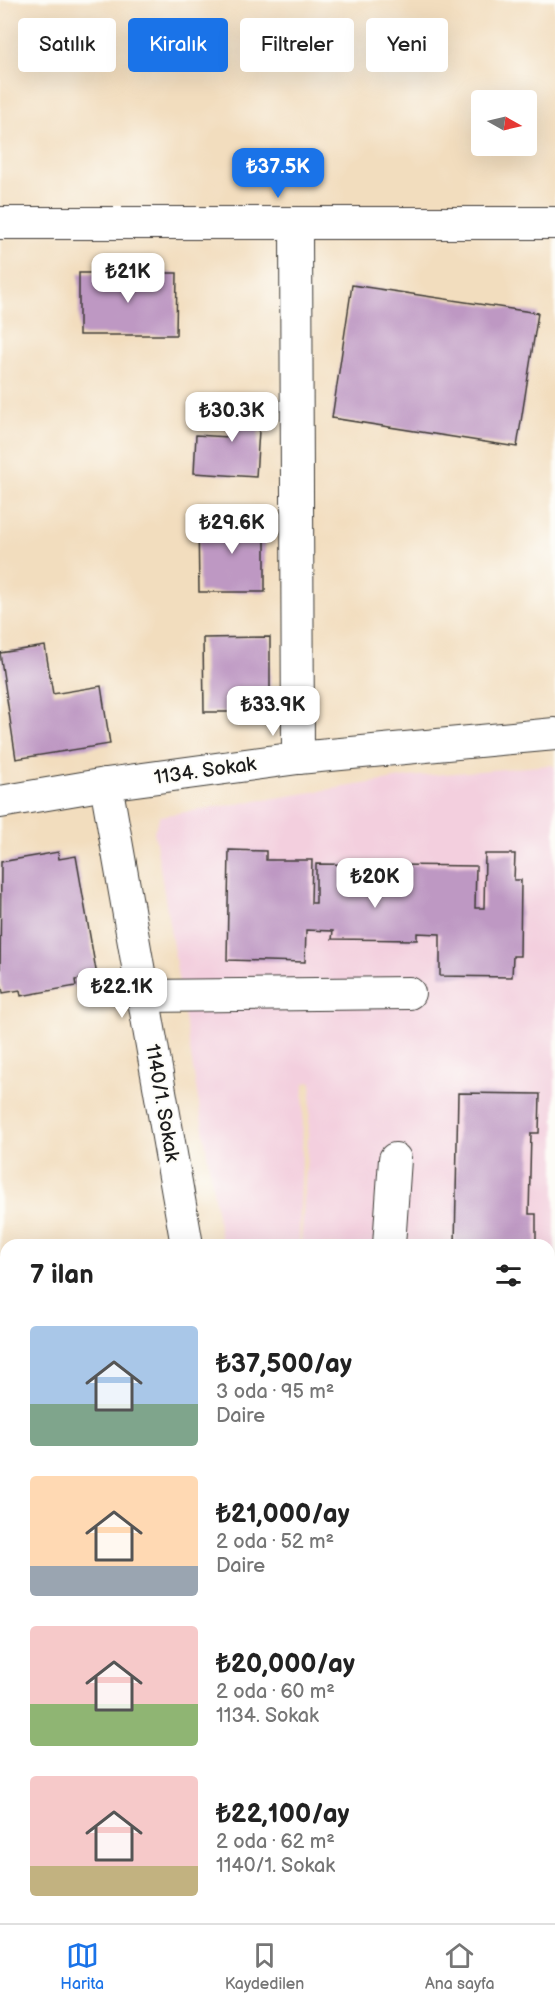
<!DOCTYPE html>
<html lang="tr">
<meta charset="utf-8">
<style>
:root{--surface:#fff;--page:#f2f2f2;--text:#222;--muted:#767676;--line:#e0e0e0;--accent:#1a73e8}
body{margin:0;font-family:"Balsamiq Sans",sans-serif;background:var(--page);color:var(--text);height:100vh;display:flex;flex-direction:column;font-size:22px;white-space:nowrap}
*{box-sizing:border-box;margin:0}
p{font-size:20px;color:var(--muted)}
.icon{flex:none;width:33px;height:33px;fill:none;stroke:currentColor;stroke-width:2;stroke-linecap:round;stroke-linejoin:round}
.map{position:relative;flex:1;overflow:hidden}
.panel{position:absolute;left:0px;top:1239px;width:555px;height:684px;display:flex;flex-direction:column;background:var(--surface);border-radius:18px 18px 0 0;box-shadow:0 6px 24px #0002}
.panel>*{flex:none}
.guide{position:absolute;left:18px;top:18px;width:519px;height:54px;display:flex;gap:12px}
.needle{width:39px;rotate:98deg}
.buttons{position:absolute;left:471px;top:90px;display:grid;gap:12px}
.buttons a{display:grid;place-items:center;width:66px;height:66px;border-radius:6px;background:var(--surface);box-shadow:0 6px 24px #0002;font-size:30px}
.price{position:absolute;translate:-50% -51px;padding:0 14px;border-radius:12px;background:#fff;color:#222;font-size:20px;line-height:39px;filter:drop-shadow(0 2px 3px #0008)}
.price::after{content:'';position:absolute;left:50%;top:36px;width:18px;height:14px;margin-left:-9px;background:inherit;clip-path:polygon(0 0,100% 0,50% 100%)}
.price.selected{background:var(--accent);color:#fff}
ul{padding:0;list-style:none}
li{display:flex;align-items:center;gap:18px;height:150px;padding:0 30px}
li span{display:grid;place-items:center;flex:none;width:168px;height:120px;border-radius:6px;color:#555}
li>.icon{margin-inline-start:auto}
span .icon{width:72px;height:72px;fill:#fffc;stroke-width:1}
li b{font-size:26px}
h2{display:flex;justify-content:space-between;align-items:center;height:72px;padding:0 30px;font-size:26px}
.chip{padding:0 21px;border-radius:6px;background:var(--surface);box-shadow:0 6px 24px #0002;font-size:21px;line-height:54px}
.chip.selected{background:var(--accent);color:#fff}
.tabs{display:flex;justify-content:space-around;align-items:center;height:84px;border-top:2px solid var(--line);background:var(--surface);font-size:16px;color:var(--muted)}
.tabs a{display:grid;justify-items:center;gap:3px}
.tabs .selected{color:var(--accent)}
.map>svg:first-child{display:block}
.built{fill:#f3cfde}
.green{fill:#bdd175;stroke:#6c7648;stroke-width:1.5}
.building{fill:#be98c3}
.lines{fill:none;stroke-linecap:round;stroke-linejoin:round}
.minor-casing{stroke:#3c3934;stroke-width:34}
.minor{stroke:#fff;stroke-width:32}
.labels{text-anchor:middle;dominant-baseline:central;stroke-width:4.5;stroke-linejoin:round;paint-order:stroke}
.street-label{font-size:20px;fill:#1c1c1c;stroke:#fdfcf7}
</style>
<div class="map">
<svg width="555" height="1923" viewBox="0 0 555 1923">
<rect width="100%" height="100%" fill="#fdfcf7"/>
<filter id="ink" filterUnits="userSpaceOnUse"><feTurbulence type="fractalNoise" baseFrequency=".0167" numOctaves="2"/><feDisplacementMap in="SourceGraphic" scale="12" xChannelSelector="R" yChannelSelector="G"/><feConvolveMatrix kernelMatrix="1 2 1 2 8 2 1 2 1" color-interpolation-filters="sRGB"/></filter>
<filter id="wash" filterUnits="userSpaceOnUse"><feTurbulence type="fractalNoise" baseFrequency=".008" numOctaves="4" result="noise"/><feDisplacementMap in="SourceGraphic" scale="24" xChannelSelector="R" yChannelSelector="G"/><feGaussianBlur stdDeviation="1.35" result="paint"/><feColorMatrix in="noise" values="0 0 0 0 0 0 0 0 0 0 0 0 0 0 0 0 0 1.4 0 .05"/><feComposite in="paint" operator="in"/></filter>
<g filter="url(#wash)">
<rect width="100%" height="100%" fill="#f2ddbe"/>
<path class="built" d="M551 765 555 767V1283L549 1287V1245H301L312 1082 304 1083 299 1245H222L154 831 160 816 408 777Z"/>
<path class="green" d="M555 1847V1923H544L545 1917H549V1887Z"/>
<g id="blocks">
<g class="building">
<path d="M79 273H177L176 335H79Z"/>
<path d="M352 285 538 313 517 447 332 418Z"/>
<path d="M231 397 261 399 256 477 194 473 196 435 228 437Z"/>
<path d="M265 517V592H199L198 518Z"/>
<path d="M270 637V712H204L203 638Z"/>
<path d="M45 646 53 694 101 686 110 744 16 759 0 653Z"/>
<path d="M229 850 266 851V860H312L311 903H316V864L476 866 475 908H484L485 854H515L514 880H521L520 956H513L512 977 440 976V934L417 933V940L332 939 333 931 306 930 305 962 227 960Z"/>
<path d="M58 852 59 859 76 856 97 976 75 980 76 986 21 996 20 990 3 993 0 979 1 862Z"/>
<path d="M458 1093 540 1094 539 1133H531L529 1214H536V1245H455Z"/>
<path d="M0 1519 6 1537V1580L0 1582Z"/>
<path d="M370 1917H422L421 1923H375L369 1922Z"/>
</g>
</g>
</g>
<g filter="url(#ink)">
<use href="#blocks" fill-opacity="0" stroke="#3c3934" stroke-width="1.5"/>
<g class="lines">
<g class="minor-casing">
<g id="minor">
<path d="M0 223H555"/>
<path d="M296 224 298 758"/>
<path d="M106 784 187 1245"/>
<path d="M0 802 106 784 298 758 555 734"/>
<path d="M144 996 409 993"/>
<path d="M389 1245 395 1159"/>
<path d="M549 1320 555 1321"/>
<path d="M0 1397 6 1395"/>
<path d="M549 1584 555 1552"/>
<path d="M549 1797 555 1799"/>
<path d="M0 1908 5 1923"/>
<path d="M484 1923 485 1917"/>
</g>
</g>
<use href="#minor" class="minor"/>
</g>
</g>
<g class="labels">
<g class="street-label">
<text transform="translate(205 771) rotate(-8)">1134. Sokak</text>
<text transform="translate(162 1103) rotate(80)">1140/1. Sokak</text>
</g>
</g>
</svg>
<div class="buttons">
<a><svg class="needle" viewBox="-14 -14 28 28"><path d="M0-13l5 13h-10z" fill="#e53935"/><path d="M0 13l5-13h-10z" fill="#767676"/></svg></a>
</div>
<b class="price selected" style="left:278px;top:199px">₺37.5K</b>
<b class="price" style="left:128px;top:304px">₺21K</b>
<b class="price" style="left:232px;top:443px">₺30.3K</b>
<b class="price" style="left:232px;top:555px">₺29.6K</b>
<b class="price" style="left:273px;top:737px">₺33.9K</b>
<b class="price" style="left:375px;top:909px">₺20K</b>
<b class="price" style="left:122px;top:1019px">₺22.1K</b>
<div class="guide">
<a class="chip">Satılık</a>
<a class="chip selected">Kiralık</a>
<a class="chip">Filtreler</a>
<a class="chip">Yeni</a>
</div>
<section class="panel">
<h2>7 ilan<svg class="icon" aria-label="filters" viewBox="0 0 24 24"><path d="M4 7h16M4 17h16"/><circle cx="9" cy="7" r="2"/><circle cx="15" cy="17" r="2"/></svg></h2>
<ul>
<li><span style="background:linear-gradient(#a9c7e8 65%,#7fa58c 0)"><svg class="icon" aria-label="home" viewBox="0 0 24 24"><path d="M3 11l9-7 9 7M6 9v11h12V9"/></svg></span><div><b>₺37,500/ay</b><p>3 oda · 95 m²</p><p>Daire</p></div></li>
<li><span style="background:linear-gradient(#ffd9b3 75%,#9aa5b1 0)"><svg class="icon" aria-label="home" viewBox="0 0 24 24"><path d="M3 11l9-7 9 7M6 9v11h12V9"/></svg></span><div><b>₺21,000/ay</b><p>2 oda · 52 m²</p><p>Daire</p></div></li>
<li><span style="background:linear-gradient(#f6c9c9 65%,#8fb573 0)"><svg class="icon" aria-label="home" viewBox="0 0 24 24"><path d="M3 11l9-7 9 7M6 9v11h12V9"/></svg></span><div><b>₺20,000/ay</b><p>2 oda · 60 m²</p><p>1134. Sokak</p></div></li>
<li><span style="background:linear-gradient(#f6c9c9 75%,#c2b280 0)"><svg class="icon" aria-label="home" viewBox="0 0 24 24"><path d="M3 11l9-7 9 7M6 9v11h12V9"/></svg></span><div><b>₺22,100/ay</b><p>2 oda · 62 m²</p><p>1140/1. Sokak</p></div></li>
</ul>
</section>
</div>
<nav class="tabs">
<a class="selected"><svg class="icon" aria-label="map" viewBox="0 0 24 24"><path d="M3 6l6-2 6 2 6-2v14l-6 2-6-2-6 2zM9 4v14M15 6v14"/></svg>Harita</a>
<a><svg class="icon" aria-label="saved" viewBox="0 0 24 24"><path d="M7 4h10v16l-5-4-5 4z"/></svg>Kaydedilen</a>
<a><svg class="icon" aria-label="home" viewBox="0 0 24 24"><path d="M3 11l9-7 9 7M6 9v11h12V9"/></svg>Ana sayfa</a>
</nav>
